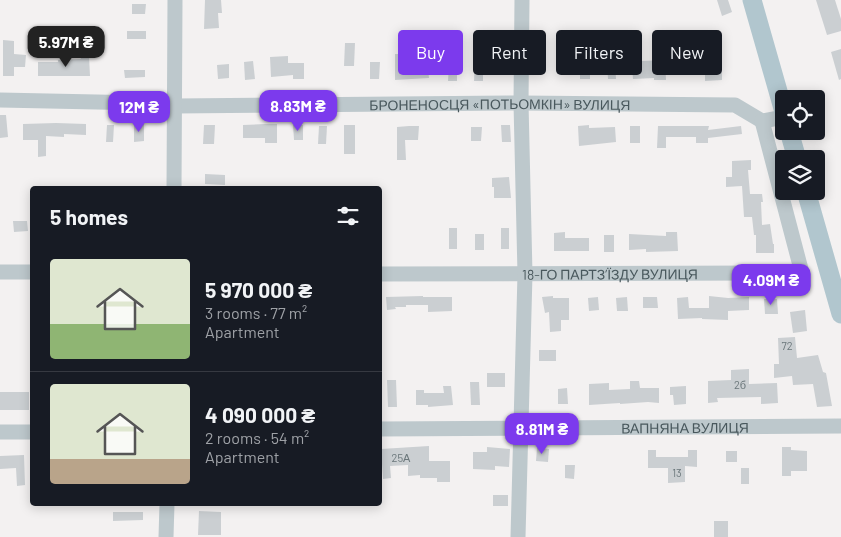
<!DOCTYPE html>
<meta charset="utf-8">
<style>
:root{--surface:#171b24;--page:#20242c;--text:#f1f3f6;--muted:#9ea1a6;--line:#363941;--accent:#7c3aed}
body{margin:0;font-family:Barlow,sans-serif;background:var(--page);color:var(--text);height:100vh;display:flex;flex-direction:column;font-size:19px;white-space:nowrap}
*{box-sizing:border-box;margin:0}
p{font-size:16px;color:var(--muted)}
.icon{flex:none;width:28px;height:28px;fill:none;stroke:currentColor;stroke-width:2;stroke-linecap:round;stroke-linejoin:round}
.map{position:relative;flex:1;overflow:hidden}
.drawer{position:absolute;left:30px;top:186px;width:352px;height:320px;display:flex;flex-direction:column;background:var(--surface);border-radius:5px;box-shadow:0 2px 12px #0003}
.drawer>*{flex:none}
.guide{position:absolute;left:398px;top:30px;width:368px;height:45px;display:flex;gap:10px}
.buttons{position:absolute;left:775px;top:90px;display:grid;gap:10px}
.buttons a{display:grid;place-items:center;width:50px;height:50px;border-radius:5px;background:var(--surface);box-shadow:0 2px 12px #0003;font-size:25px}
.price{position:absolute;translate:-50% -42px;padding:0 11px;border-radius:10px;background:var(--accent);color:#fff;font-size:16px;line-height:32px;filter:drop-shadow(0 1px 2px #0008)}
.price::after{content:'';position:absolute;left:50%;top:30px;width:15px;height:11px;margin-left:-8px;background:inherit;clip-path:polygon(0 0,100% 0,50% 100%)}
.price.current{background:#222;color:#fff}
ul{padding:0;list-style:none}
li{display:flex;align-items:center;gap:15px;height:125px;padding:0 20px}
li+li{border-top:1px solid var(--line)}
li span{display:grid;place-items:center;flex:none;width:140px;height:100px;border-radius:5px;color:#555}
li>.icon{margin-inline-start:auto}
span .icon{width:60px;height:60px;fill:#fffc;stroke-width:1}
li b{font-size:21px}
h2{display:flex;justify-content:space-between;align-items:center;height:60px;padding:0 20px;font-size:21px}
.tag{padding:0 18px;border-radius:5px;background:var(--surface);box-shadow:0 2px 12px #0003;font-size:18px;line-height:45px}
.tag.current{background:var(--accent);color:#fff}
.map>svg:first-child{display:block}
.building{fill:#cbcfd2}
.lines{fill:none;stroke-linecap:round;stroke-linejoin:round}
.minor{stroke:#bdc8cc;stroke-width:15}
.major{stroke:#b1c6ce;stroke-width:19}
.labels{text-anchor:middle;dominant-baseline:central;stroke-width:4.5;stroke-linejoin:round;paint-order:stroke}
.number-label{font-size:11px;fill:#6a767a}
.street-label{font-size:14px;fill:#49585d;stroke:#fff}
</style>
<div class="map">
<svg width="841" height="537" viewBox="0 0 841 537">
<rect width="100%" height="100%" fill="#f3f1f1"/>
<g class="building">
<path d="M205 0H221L222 13H218L219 28 204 29Z"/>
<path d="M717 0H728L732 12 722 16Z"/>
<path d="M816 0H835L841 19V31L827 35Z"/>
<path d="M132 4H146L145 14H132Z"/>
<path d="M710 30 711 38 689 40 688 32Z"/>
<rect x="127" y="31" width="19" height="8"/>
<path d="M3 40 14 41V54L26 55 25 67H14V76H3Z"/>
<path d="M345 43H355L354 66H344Z"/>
<path d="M841 49V79L839 80 831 52Z"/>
<path d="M395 54H405V69L428 68 429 78 395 80Z"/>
<path d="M641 55V61L665 60 666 80H654V78L633 79 631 56Z"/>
<path d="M80 56H89L90 76H38V62H58V60L81 59Z"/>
<path d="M288 56V63H304V79H293V75L271 77 270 57Z"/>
<path d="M253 61 255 79 245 80 244 62Z"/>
<path d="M370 62H380L379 79H370Z"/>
<path d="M475 62H483V81H474Z"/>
<rect x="498" y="62" width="11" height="13"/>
<path d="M607 62H615L616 79H608Z"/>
<path d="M229 64V78L218 79 217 65Z"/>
<rect x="580" y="64" width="10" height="15"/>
<path d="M449 66 457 67V81H448Z"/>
<path d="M124 70H145V77L125 78Z"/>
<path d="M705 72H722V80L705 81Z"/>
<path d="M0 115H6L8 137 0 138Z"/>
<path d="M56 123 86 124V135L64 134V137L46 136V156L38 157V140H23V124Z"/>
<path d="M134 124H144V141L134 142Z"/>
<path d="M265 124H277V143H265V138H243V125Z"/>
<path d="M107 125H114L113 142H106Z"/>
<path d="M204 125H215L214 144H203Z"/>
<path d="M293 125H303V140H294Z"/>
<rect x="344" y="125" width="11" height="29"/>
<path d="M501 125H510L511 142H502Z"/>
<path d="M589 125V128L615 127 616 142 579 146 578 126Z"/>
<path d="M319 126H327L326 144H318Z"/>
<path d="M409 126H419L418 140H405L406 160H397V127Z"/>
<rect x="630" y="126" width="10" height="17"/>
<path d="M658 126H709L708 130 741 126 742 134 708 138V143H696V137H666V148H657Z"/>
<path d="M471 127H482L481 141H471Z"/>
<path d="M751 160V170H748L750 194H762L763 202H761L762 225 770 224 773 244H774V253H756V235H754L752 217H744L742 186 726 187V177H732V161Z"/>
<path d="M205 174 225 175V185L205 184Z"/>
<path d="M509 177 511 198H494V187H492V178Z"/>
<path d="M13 221H27L28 231 14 232Z"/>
<rect x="449" y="228" width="8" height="21"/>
<rect x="501" y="228" width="8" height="21"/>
<path d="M565 232V238H589V251H554V233Z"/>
<path d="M666 232H677L678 251 646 252V249L629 250V234L666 236Z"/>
<rect x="475" y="234" width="9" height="16"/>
<rect x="604" y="235" width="10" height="17"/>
<path d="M423 296V297H452V311L428 312V305H406V307H395L396 309 387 310 386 297Z"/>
<path d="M553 296V298H569V320H561V331L550 332 549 312 545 313 542 297Z"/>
<path d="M709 296 728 298 749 297V310L728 311V320L702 319V318L678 319 677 298 688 297 689 308H709Z"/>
<path d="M598 297 599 310 589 311 588 298Z"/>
<path d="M627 297 628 311H617L616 298Z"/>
<path d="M643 297H657L658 308H643Z"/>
<path d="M764 299H777L778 314H765Z"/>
<path d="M805 310 807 331 793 333 790 312Z"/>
<path d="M795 337 797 358 818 355 823 372 826 373 832 406 817 407 813 384 793 385 792 376 774 378V364H779L778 338Z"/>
<rect x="539" y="350" width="17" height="11"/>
<path d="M749 369V384L777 383 778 403 761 404V397L717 398 718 402 708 403V381L731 380V370Z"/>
<rect x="487" y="373" width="18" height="14"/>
<path d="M387 380H396L397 407H388Z"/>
<path d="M630 381H639L640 388H659V403L648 402 620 404V403L589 405V384L609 383V390L630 389Z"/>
<path d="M470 382H479L480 405H471Z"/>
<path d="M443 386H451L453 405 428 407V405H416V390H424V393H444Z"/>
<path d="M686 386V404L674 405 673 395H670V387Z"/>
<path d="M567 388 568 404H558V389Z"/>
<rect x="0" y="392" width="29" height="18"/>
<path d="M429 446V461H450V482H437V478H420V475L408 476V465L390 466 391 478 383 479 381 449Z"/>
<path d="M487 447 510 449 509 467 495 466V470L473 469V452H487Z"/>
<path d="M782 447H791V450L807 451V471H791V476H782Z"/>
<path d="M537 448 549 449 548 462 536 461Z"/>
<path d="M648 450H656V457H688V450H697V467L685 466V482L668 483V468H648Z"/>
<rect x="726" y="451" width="11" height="11"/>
<path d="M24 455 25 485 17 486 16 468 0 469V456Z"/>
<path d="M565 465H575L574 479 565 478Z"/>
<rect x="741" y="468" width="8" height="16"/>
<rect x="493" y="495" width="15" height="11"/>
<path d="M199 511 221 512V535H198Z"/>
<path d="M113 512H143V520L113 521Z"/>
<rect x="714" y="521" width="14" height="16"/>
</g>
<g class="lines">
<g class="minor">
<path id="s1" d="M0 100 145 103 176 106 521 103 735 105 762 121 784 117"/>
<path d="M174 189 175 0"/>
<path d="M0 272H32"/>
<path id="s2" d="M380 274 802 273 762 121"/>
<path id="s3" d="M380 429 841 426"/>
<path d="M0 432H32"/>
<path d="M166 537 167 504"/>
<path d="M518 537 525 274 521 103 522 0"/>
</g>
<g class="major">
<path d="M752 0 784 112"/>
<path d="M789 131 797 159"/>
<path d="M806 191 841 314"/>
</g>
</g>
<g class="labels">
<g class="number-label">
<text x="787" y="345">72</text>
<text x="740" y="384">2б</text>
<text x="401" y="457">25А</text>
<text x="677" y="472">13</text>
</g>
<g class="street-label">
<text stroke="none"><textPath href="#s1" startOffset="500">БРОНЕНОСЦЯ «ПОТЬОМКІН» ВУЛИЦЯ</textPath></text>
<text stroke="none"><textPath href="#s2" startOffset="230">18-ГО ПАРТЗ’ЇЗДУ ВУЛИЦЯ</textPath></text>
<text stroke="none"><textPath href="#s3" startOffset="305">ВАПНЯНА ВУЛИЦЯ</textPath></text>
</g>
</g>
</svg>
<div class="buttons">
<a><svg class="icon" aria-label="locate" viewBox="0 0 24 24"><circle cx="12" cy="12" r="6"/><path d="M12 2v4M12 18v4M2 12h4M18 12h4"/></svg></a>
<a><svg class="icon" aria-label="layers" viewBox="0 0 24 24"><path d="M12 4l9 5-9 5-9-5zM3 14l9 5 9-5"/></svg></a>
</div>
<b class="price current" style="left:66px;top:68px">5.97M ₴</b>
<b class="price" style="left:298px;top:132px">8.83M ₴</b>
<b class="price" style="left:139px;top:133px">12M ₴</b>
<b class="price" style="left:771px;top:306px">4.09M ₴</b>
<b class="price" style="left:542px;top:455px">8.81M ₴</b>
<div class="guide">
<a class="tag current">Buy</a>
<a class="tag">Rent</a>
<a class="tag">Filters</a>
<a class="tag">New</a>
</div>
<section class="drawer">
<h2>5 homes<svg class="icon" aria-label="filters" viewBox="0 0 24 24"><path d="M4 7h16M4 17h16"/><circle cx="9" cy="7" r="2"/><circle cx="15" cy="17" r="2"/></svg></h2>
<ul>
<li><span style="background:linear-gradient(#dfe7d0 65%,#8fb573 0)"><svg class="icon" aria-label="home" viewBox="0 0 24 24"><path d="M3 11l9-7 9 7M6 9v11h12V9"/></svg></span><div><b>5 970 000 ₴</b><p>3 rooms · 77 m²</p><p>Apartment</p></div></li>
<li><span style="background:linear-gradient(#dfe7d0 75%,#b9a48a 0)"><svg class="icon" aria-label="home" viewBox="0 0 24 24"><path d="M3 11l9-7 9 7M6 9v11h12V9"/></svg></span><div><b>4 090 000 ₴</b><p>2 rooms · 54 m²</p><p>Apartment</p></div></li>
</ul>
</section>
</div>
